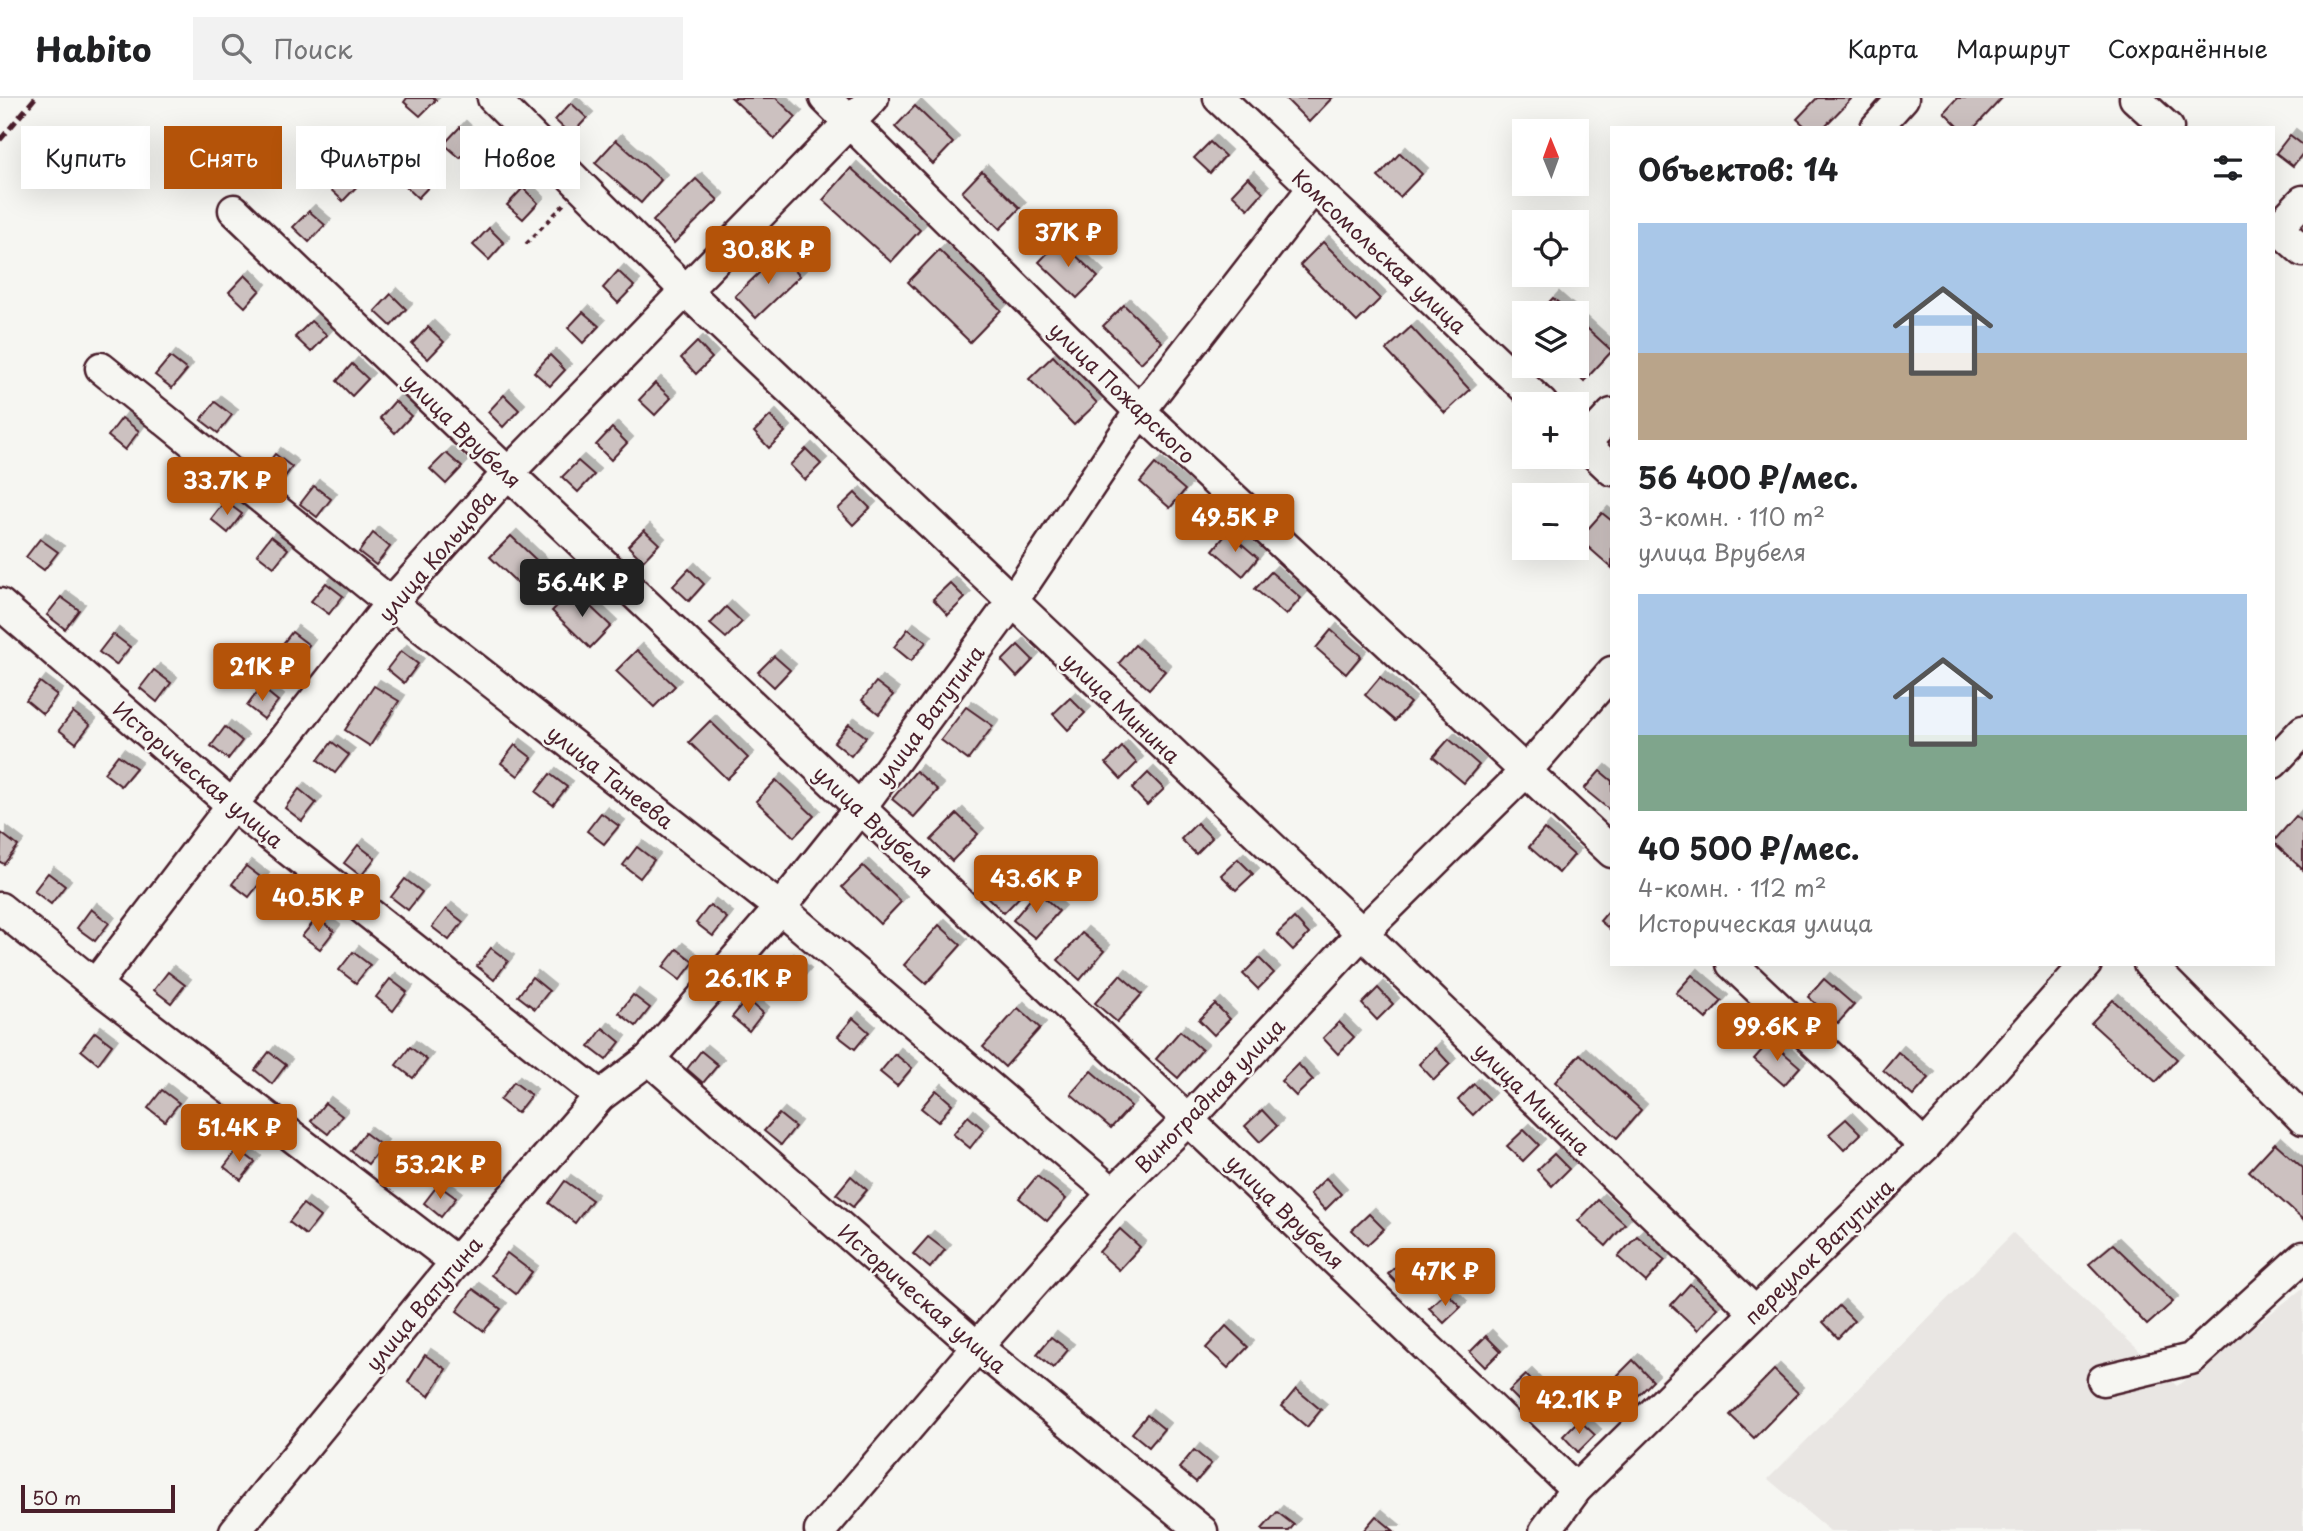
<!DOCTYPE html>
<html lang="ru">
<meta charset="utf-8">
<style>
:root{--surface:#fff;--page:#f2f2f2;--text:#202124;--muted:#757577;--line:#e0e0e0;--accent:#b45309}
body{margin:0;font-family:"Playpen Sans",sans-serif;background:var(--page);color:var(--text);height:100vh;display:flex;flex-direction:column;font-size:26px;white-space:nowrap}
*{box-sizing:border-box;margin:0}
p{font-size:23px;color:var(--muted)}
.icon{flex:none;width:38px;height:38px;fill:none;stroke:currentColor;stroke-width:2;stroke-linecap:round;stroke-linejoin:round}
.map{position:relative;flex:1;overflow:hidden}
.drawer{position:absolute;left:1610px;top:28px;width:665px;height:840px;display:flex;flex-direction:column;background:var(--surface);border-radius:0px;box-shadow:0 7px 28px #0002}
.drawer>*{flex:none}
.top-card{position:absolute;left:21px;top:28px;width:665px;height:63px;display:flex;gap:14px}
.needle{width:46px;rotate:359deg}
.buttons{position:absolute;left:1512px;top:21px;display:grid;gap:14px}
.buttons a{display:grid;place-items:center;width:77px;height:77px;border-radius:0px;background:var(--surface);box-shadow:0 7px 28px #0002;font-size:35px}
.scale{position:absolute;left:21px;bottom:18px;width:154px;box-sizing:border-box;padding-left:7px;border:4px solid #4a1f2b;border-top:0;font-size:19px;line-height:24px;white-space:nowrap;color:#4a1f2b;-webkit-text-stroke:5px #f6f6f2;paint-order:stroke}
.price{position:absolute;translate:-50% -60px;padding:0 16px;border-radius:7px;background:var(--accent);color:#fff;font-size:23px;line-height:46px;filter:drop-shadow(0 2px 4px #0008)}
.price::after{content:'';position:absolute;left:50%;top:42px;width:21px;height:16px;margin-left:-10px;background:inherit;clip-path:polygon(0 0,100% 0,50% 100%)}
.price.on{background:#222;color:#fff}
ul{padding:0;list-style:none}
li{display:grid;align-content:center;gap:14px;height:371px;padding:0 28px}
li span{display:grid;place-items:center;height:217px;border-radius:0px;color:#555}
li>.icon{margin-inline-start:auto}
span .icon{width:126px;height:126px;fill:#fffc;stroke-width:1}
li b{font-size:30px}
h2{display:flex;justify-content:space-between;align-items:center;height:84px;padding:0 28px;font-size:30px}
.pill{padding:0 24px;border-radius:0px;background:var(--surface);box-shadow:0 7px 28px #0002;font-size:24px;line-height:63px}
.pill.on{background:var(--accent);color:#fff}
header{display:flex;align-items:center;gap:42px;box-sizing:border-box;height:98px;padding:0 35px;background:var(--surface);border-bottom:2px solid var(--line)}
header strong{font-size:33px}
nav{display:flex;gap:38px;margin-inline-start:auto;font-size:24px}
.search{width:490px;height:63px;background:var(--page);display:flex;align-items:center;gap:18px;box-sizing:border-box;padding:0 24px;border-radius:0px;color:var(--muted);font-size:26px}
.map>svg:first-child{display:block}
.built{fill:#e9e6e3}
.building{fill:#ccc1c0;stroke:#4a1f2b;stroke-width:2;filter:url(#shadow)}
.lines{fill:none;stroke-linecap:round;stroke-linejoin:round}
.minor-casing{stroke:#4a1f2b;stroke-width:35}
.path{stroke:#4a1f2b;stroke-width:3.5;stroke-dasharray:5 5;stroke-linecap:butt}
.minor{stroke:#f6f6f2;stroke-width:30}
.rail{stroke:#4a1f2b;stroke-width:5;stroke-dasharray:10 5;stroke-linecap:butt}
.labels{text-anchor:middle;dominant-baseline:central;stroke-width:5;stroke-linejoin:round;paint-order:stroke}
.street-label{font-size:21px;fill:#4a1f2b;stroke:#f6f6f2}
</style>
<header>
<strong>Habito</strong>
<div class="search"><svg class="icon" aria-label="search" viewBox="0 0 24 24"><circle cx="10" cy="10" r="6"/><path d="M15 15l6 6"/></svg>Поиск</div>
<nav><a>Карта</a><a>Маршрут</a><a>Сохранённые</a></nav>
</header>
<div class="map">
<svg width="2303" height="1433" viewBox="0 0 2303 1433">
<defs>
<filter id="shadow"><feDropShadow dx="6" dy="-6" stdDeviation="0" flood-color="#0004"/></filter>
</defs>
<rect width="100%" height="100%" fill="#f6f6f2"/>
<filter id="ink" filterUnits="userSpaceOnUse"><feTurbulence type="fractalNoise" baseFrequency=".0143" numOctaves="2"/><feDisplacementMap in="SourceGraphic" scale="14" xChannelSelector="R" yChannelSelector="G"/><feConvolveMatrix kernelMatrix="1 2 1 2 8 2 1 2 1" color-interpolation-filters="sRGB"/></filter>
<g filter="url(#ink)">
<path class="built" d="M2013 1135 2177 1288 2303 1190V1433H1830L1768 1381Z"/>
<g class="building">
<path d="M407 0H434L436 2 420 18 404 4Z"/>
<path d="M732 0H776L796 19 775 41Z"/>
<path d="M1285 0H1332L1309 24Z"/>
<path d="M1817 0H1852L1823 30H1807L1797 21Z"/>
<path d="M1957 0H2002L1974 30H1960L1944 14Z"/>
<path d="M571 5 587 20 571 37 555 22Z"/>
<path d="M915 8 953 45 933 66 895 29Z"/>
<path d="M460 29 476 44 460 60 444 46Z"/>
<path d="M2290 37 2303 47V55L2293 68 2276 55Z"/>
<path d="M616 42 661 82 641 105 595 65Z"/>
<path d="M1210 44 1225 58 1210 75 1194 60Z"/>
<path d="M1400 55 1422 76 1400 99 1378 79Z"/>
<path d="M418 68 434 83 418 100 402 85Z"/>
<path d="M851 70 920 132 891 164 823 102Z"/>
<path d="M343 71 359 86 343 103 327 88Z"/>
<path d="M982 73 1020 110 1000 131 962 94Z"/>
<path d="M1248 79 1263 94 1248 111 1232 96Z"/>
<path d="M696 81 718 102 674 145 653 123Z"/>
<path d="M523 90 538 105 523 121 507 107Z"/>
<path d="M309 113 325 127 309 144 293 129Z"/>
<path d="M489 130 504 145 489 162 473 147Z"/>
<path d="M1060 142 1098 179 1077 200 1039 164Z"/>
<path d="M1323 144 1380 201 1357 224 1300 167Z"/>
<path d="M939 152 1001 212 970 244 908 184Z"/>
<path d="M779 156 800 178 756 220 735 198Z"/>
<path d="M618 173 634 188 618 205 603 190Z"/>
<path d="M245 177 260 192 245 209 229 194Z"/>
<path d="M391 196 406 211 391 228 375 213Z"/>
<path d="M1553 200 1570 215H1539Z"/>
<path d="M1124 207 1162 244 1141 265 1103 228Z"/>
<path d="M583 214 599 228 583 245 568 230Z"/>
<path d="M1577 221 1612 253 1584 283 1568 268H1577Z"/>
<path d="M311 223 327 237 311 254 295 239Z"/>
<path d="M428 229 444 244 428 261 412 246Z"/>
<path d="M1411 229 1470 292 1445 315 1386 252Z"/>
<path d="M697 244 712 260 696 276 681 260Z"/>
<path d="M550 257 565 272 550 288 534 274Z"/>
<path d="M1053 258 1097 305 1074 327 1029 281Z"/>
<path d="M170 259 187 272 172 290 155 277Z"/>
<path d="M352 266 368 281 352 298 337 283Z"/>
<path d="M655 285 671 300 655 317 639 302Z"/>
<path d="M504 297 519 312 503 329 488 314Z"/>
<path d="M395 303 411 318 395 335 380 320Z"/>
<path d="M215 304 232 317 218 335 201 322Z"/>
<path d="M770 318 785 334 769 350 754 334Z"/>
<path d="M122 320 139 333 125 352 108 338Z"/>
<path d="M612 330 627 345 611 362 596 347Z"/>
<path d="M806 351 821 366 805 382 790 367Z"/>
<path d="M446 355 462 369 446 386 430 371Z"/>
<path d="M275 356 292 369 279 387 261 374Z"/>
<path d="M578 363 594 377 578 394 562 379Z"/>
<path d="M1155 366 1185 392 1170 410 1140 384Z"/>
<path d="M314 388 331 401 317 419 300 406Z"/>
<path d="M855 395 870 410 853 427 838 411Z"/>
<path d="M225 403 242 416 228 435 211 421Z"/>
<path d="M1602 415 1612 423V470L1579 441Z"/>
<path d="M644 432 659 446 643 463 628 448Z"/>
<path d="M1228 434 1258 460 1243 478 1213 452Z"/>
<path d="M373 435 390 449 376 467 359 454Z"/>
<path d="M271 438 288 451 274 469 257 456Z"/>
<path d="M511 438 549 474 528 495 490 459Z"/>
<path d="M40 441 58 454 44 472 26 459Z"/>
<path d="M689 471 704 486 689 503 673 488Z"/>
<path d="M1271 474 1301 500 1286 517 1255 491Z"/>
<path d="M326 485 343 498 329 516 311 503Z"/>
<path d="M950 485 965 500 948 517 933 501Z"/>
<path d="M573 492 611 528 590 550 552 513Z"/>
<path d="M61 499 79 512 65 531 47 517Z"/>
<path d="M726 509 742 524 726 540 710 526Z"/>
<path d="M908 531 926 544 911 563 894 549Z"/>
<path d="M1331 532 1361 558 1346 576 1316 550Z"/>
<path d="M292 534 309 547 295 565 278 552Z"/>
<path d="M113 536 130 549 116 567 99 554Z"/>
<path d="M1018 547 1033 562 1017 579 1002 563Z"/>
<path d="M1135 547 1165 573 1149 591 1119 565Z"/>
<path d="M637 552 675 588 654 609 616 573Z"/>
<path d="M401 553 418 566 404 585 387 571Z"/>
<path d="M774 558 790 572 774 589 758 574Z"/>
<path d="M154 572 171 585 157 604 140 590Z"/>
<path d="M1380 579 1410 605 1395 623 1365 597Z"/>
<path d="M40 584 57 597 43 616 26 602Z"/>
<path d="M876 584 893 597 879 616 862 602Z"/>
<path d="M374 588 399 603 370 648 345 632Z"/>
<path d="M261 589 278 603 264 621 247 608Z"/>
<path d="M1070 600 1085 615 1068 632 1053 616Z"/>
<path d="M966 609 993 628 968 662 941 642Z"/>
<path d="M73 614 90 627 76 645 59 632Z"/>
<path d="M710 623 748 660 727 681 689 644Z"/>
<path d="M849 626 866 639 851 658 834 644Z"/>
<path d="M225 629 242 643 228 661 211 648Z"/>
<path d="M1449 641 1479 667 1464 685 1433 659Z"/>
<path d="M332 644 349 657 335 675 318 662Z"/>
<path d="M515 647 532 660 518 678 501 665Z"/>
<path d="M1122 649 1137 665 1121 681 1106 665Z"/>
<path d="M118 657 136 670 121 688 104 675Z"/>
<path d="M916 673 938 692 914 719 892 701Z"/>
<path d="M1600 673 1612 683V714L1584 691Z"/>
<path d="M1148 675 1164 691 1147 707 1132 691Z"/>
<path d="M550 676 567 689 553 707 536 694Z"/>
<path d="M776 682 814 718 794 739 756 703Z"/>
<path d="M299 691 316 705 302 723 285 710Z"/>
<path d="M601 715 619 728 604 746 587 733Z"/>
<path d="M957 716 978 736 952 763 931 742Z"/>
<path d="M2296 718 2303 724V772L2273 744Z"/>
<path d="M1197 725 1212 740 1196 756 1181 741Z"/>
<path d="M1544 731 1574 757 1559 775 1529 749Z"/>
<path d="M1 735 18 748 4 766 0 764Z"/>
<path d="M358 747 375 760 361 778 344 765Z"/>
<path d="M637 749 654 762 640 780 623 767Z"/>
<path d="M1238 761 1253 776 1236 792 1221 777Z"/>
<path d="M246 768 263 781 249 799 232 786Z"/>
<path d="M863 768 901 804 880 826 842 789Z"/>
<path d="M1009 769 1029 789 1004 815 983 795Z"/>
<path d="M48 775 65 788 51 806 34 793Z"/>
<path d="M405 781 422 794 408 812 391 799Z"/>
<path d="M1037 793 1059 813 1035 840 1013 822Z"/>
<path d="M710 807 727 820 713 838 696 825Z"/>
<path d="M1612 809V833L1600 823Z"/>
<path d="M91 811 109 825 95 843 77 830Z"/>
<path d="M446 811 463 824 449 842 432 829Z"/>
<path d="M317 820 334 833 320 851 302 838Z"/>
<path d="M1294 820 1309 836 1293 852 1277 836Z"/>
<path d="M939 827 961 847 926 886 904 867Z"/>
<path d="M1082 835 1104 853 1080 882 1058 862Z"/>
<path d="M491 850 508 863 494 882 477 868Z"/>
<path d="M677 851 694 864 680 882 663 869Z"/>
<path d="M353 854 370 867 356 885 339 872Z"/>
<path d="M1259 860 1274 875 1258 891 1243 876Z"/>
<path d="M788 862 805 876 790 893 773 880Z"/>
<path d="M168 874 185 887 171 905 154 892Z"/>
<path d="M1120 877 1142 896 1117 924 1095 905Z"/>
<path d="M1692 877 1722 903 1706 921 1676 895Z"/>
<path d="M532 879 549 893 535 911 518 898Z"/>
<path d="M390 881 407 894 393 913 376 899Z"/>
<path d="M1824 881 1854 907 1838 925 1808 899Z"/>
<path d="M1378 890 1393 906 1377 922 1362 906Z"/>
<path d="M633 897 650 910 636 928 619 915Z"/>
<path d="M747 901 763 915 749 933 732 919Z"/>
<path d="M2113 902 2177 961 2156 984 2091 925Z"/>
<path d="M1215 906 1230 921 1214 937 1199 922Z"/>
<path d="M1018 910 1040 930 1005 969 983 949Z"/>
<path d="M853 920 869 934 855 951 838 938Z"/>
<path d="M1339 924 1354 939 1338 956 1323 940Z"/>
<path d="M603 930 620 944 606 962 589 949Z"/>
<path d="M1180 933 1202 952 1178 980 1156 961Z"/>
<path d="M95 934 112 947 98 966 81 952Z"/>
<path d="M1770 943 1800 969 1784 987 1754 961Z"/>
<path d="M410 949 427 962 413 980 396 967Z"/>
<path d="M1435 950 1450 966 1434 982 1419 966Z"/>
<path d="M701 953 718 967 703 985 687 971Z"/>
<path d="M269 954 286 967 272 986 255 972Z"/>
<path d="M1898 954 1929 980 1913 998 1883 972Z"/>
<path d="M895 956 912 970 897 988 880 974Z"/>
<path d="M1580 956 1641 1012 1617 1040 1555 984Z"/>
<path d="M1298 966 1313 982 1296 998 1281 983Z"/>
<path d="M1091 973 1131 1008 1111 1030 1071 996Z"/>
<path d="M514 984 531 997 517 1015 500 1002Z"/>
<path d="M1474 986 1489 1001 1473 1017 1458 1002Z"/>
<path d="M162 992 179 1005 165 1023 148 1010Z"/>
<path d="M936 992 952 1006 938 1024 921 1010Z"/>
<path d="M325 1005 342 1018 328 1036 311 1023Z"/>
<path d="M1262 1012 1277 1028 1260 1044 1245 1028Z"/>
<path d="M779 1016 795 1029 781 1047 764 1033Z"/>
<path d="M968 1018 984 1032 970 1050 953 1036Z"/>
<path d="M1846 1021 1861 1036 1844 1052 1829 1036Z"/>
<path d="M1524 1032 1539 1047 1523 1063 1507 1048Z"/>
<path d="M365 1035 382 1048 368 1066 351 1053Z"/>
<path d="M2275 1045 2303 1070V1122L2249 1073Z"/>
<path d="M238 1051 255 1064 241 1082 224 1069Z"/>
<path d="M1554 1056 1569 1071 1552 1088 1537 1072Z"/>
<path d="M851 1078 867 1092 853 1109 836 1096Z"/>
<path d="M1037 1078 1066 1101 1047 1123 1019 1100Z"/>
<path d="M1326 1080 1341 1096 1325 1112 1310 1096Z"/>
<path d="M565 1083 592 1102 575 1125 549 1105Z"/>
<path d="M438 1087 456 1100 441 1119 424 1105Z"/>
<path d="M1598 1102 1625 1126 1606 1148 1578 1123Z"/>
<path d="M303 1106 320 1119 306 1137 289 1124Z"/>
<path d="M1369 1116 1384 1131 1367 1147 1352 1132Z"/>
<path d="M1120 1131 1140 1149 1119 1172 1099 1154Z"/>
<path d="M1637 1138 1665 1162 1646 1184 1618 1159Z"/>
<path d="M928 1139 945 1152 930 1170 913 1156Z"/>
<path d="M2113 1146 2173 1204 2147 1227 2089 1166Z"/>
<path d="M507 1155 532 1174 516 1196 491 1177Z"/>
<path d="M1405 1160 1420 1175 1403 1192 1388 1176Z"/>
<path d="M1690 1186 1717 1210 1698 1232 1671 1207Z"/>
<path d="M473 1191 501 1211 484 1233 457 1213Z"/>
<path d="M1446 1194 1461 1209 1444 1225 1429 1210Z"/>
<path d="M1839 1208 1854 1223 1838 1240 1823 1224Z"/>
<path d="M1226 1228 1248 1249 1228 1270 1206 1250Z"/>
<path d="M1486 1238 1501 1253 1485 1269 1470 1254Z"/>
<path d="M1051 1239 1068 1252 1053 1270 1037 1256Z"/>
<path d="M425 1257 446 1271 429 1298 408 1284Z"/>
<path d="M1633 1262 1653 1283 1627 1309 1607 1288Z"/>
<path d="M1774 1272 1798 1295 1754 1340 1730 1317Z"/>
<path d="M1526 1277 1541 1292 1525 1309 1509 1293Z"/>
<path d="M1296 1291 1321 1312 1307 1329 1282 1308Z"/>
<path d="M1147 1317 1164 1331 1149 1349 1132 1335Z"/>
<path d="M1579 1322 1595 1337 1578 1354 1563 1338Z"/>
<path d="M1194 1352 1211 1366 1196 1384 1179 1370Z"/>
<path d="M1277 1414 1294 1427 1289 1433H1264L1262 1431Z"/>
<path d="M1376 1418 1394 1433H1363Z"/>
</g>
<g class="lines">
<g class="minor-casing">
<g id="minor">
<path d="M493 0 686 193 1362 835 1755 1214"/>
<path d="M825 0 1140 313 1612 754"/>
<path d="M1219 0 1542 306"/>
<path d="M2135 0 2168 30"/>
<path d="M1876 30 1903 0"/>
<path d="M234 112 508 375 1576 1391"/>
<path d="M2273 126 2303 153"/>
<path d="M2273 134 2303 103"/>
<path d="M101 270 391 505 780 810 1113 1095"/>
<path d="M1577 339 1612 372"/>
<path d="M1584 346 1612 316"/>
<path d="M0 506 232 707 600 998"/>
<path d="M2273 665 2303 633"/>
<path d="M0 810 95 887 456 1164"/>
<path d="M1732 866 1925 1048"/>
<path d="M2149 866 2303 1021"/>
<path d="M95 887 232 707 391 505 508 375 873 0"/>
<path d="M649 961 977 1249 1202 1433"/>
<path d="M2103 1282 2191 1261 2303 1159"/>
<path d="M235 1433 456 1164 600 998 649 961 780 810 860 710 1012 504 1140 313 1313 90"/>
<path d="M820 1433 977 1249 1113 1095 1189 1021 1362 835 1526 673 1612 574"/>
<path d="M1545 1433 1576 1391 1925 1048 2086 866"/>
</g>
</g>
<path class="path" d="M526 146 565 105"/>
<use href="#minor" class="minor"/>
<path class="rail" d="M0 42 35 0"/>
</g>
</g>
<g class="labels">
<g class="street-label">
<text transform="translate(1380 153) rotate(43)">Комсомольская улица</text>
<text transform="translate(1123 294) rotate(44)">улица Пожарского</text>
<text transform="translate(463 332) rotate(44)">улица Врубеля</text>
<text transform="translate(436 457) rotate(-49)">улица Кольцова</text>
<text transform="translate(1122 609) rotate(43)">улица Минина</text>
<text transform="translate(929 617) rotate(-54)">улица Ватутина</text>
<text transform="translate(199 676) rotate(40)">Историческая улица</text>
<text transform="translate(611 678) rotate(38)">улица Танеева</text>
<text transform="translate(874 723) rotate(43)">улица Врубеля</text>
<text transform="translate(1209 997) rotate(-46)">Виноградная улица</text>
<text transform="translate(1533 1000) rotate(44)">улица Минина</text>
<text transform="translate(1286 1113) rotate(44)">улица Врубеля</text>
<text transform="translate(1818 1153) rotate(-44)">переулок Ватутина</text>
<text transform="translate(923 1200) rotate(41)">Историческая улица</text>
<text transform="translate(423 1205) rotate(-50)">улица Ватутина</text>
</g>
</g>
</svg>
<div class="buttons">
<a><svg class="needle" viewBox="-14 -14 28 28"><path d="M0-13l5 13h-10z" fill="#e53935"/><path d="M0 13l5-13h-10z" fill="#757577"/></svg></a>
<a><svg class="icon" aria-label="locate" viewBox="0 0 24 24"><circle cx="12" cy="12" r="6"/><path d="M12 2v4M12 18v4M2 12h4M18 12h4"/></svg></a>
<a><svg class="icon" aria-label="layers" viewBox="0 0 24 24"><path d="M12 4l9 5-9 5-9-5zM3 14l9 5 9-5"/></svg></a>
<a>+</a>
<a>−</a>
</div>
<div class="scale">50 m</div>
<b class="price" style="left:1068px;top:171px">37K ₽</b>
<b class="price" style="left:768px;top:188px">30.8K ₽</b>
<b class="price" style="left:227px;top:419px">33.7K ₽</b>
<b class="price" style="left:1235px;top:456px">49.5K ₽</b>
<b class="price on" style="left:582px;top:521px">56.4K ₽</b>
<b class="price" style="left:262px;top:605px">21K ₽</b>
<b class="price" style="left:1036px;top:817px">43.6K ₽</b>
<b class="price" style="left:318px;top:836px">40.5K ₽</b>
<b class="price" style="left:748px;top:917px">26.1K ₽</b>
<b class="price" style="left:1777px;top:965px">99.6K ₽</b>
<b class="price" style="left:239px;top:1066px">51.4K ₽</b>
<b class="price" style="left:440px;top:1103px">53.2K ₽</b>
<b class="price" style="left:1445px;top:1210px">47K ₽</b>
<b class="price" style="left:1579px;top:1338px">42.1K ₽</b>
<div class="top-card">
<a class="pill">Купить</a>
<a class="pill on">Снять</a>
<a class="pill">Фильтры</a>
<a class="pill">Новое</a>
</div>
<section class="drawer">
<h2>Объектов: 14<svg class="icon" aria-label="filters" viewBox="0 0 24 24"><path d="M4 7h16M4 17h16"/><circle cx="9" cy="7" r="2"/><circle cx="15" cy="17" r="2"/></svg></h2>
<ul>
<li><span style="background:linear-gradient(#a9c7e8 60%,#b9a48a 0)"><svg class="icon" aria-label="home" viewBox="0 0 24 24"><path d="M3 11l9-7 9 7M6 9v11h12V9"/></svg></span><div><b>56 400 ₽/мес.</b><p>3-комн. · 110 m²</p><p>улица Врубеля</p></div></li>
<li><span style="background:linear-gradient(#a9c7e8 65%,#7fa58c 0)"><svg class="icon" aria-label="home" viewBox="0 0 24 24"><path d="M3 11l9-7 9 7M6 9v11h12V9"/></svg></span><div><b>40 500 ₽/мес.</b><p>4-комн. · 112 m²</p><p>Историческая улица</p></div></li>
</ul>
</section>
</div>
